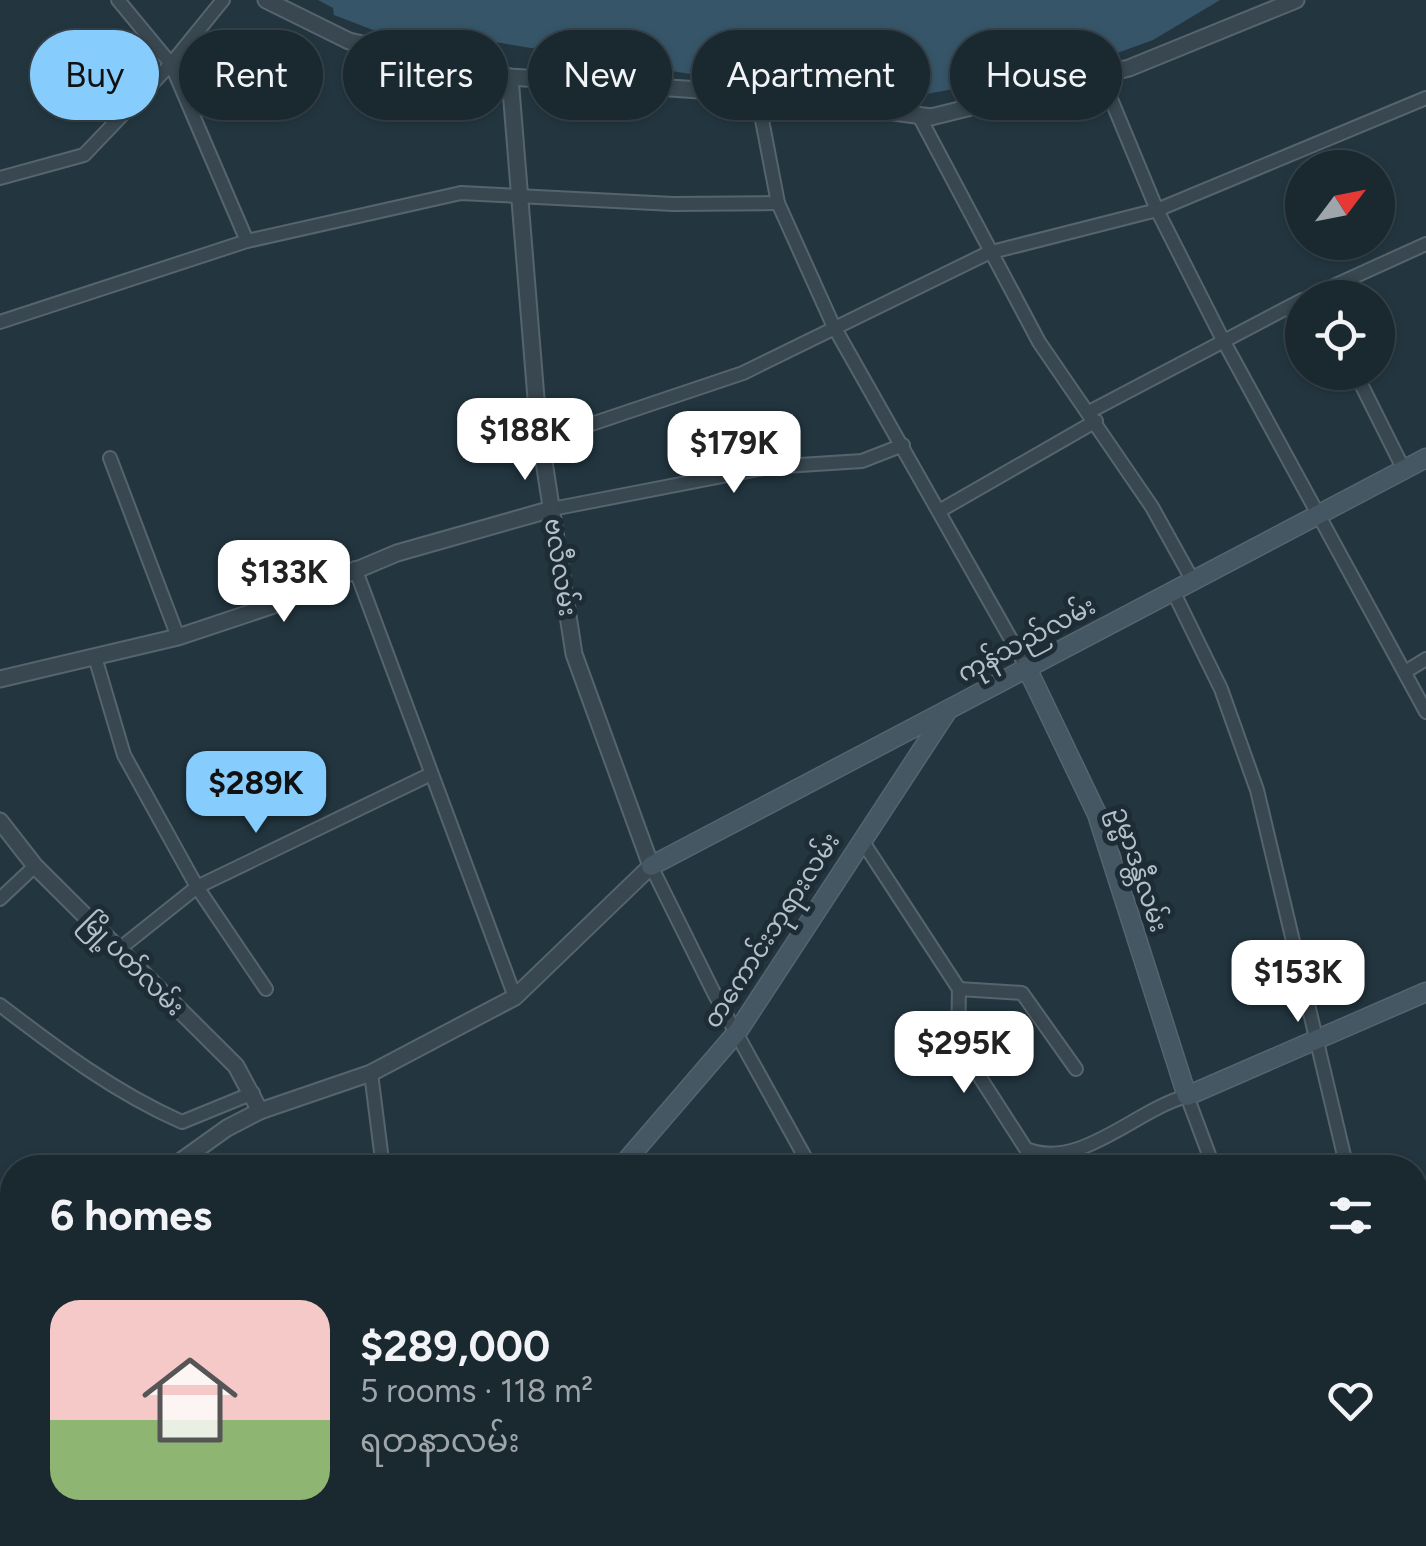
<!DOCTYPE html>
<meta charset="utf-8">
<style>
:root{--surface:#1a2830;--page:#233038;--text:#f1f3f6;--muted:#9fa6ab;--line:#38444c;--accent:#86ccfd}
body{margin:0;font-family:Figtree,"Noto Sans Myanmar",sans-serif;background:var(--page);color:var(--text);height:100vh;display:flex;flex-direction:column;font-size:38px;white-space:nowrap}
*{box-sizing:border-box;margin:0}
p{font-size:32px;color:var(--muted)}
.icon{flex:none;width:55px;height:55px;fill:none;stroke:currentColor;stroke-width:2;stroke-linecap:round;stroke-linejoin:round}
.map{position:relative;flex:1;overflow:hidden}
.panel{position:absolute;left:0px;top:1155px;width:1428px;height:392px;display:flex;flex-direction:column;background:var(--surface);border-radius:40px 40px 0 0;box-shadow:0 2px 8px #0004,0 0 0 2px var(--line)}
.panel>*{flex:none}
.top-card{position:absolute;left:30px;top:30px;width:1368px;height:90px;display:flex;gap:20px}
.needle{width:65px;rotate:58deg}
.tools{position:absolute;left:1285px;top:150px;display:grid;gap:20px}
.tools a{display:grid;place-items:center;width:110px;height:110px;border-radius:50%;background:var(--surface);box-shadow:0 2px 8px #0004,0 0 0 2px var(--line);font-size:50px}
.price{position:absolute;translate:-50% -85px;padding:0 22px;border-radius:20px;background:#fff;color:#222;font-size:32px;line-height:65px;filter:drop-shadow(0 2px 5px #0008)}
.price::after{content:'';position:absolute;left:50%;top:60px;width:30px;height:22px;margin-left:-15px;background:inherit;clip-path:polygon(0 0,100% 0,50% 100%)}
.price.selected{background:var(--accent);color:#111}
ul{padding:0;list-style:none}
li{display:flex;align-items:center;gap:30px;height:250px;padding:0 50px}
li span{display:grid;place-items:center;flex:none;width:280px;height:200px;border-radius:30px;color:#555}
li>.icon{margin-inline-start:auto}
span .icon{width:120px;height:120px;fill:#fffc;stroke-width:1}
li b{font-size:42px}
h2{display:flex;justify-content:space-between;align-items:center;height:120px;padding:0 50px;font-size:42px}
.pill{padding:0 35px;border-radius:45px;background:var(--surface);box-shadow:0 2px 8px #0004,0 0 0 2px var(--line);font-size:35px;line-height:90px}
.pill.selected{background:var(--accent);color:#111}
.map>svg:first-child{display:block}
.water{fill:#365568}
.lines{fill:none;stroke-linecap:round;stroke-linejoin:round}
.minor-casing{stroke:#56646e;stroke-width:16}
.tertiary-casing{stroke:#56646e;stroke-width:19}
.secondary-casing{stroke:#56646e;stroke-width:21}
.minor{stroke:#384750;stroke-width:12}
.tertiary{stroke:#384750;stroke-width:15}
.secondary{stroke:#455763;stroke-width:18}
.labels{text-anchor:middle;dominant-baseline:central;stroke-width:10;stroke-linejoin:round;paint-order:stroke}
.street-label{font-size:25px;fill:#b4c1cb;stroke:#1d2c35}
</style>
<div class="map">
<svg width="1426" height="1546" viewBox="0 0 1426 1546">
<rect width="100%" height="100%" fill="#233640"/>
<path class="water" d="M318 0H1220L1153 40 1087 64 905 98 690 74 501 43 373 30 334 15 333 8Z"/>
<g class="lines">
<g class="minor-casing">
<g id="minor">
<path d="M118 0 171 64 247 241"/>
<path d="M1101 75 1157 210 1223 340 1426 712"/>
<path d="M757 94 778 203 833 325 1026 666"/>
<path d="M919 116 1039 342 1152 507 1193 581"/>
<path d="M0 178 84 155 171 64 223 0"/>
<path d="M1307 298 1426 244"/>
<path d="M0 322 247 241 461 193 673 204 778 203"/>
<path d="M1355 372 1404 470"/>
<path d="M1089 412 1302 300"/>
<path d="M541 441 743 373 988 253 1157 210 1426 98"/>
<path d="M110 458 178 637"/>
<path d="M552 509 769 467 862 461 903 445"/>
<path d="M941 510 1096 421"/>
<path d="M355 568 515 997"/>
<path d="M1173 591 1221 689 1257 790 1347 1168"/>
<path d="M95 657 124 755 197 887 266 989"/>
<path d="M1405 672 1426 659"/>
<path d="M861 839 959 989 958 1043 1026 1149C1080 1171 1135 1110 1187 1096L1214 1168"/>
<path d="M651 866 714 993 811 1168"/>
<path d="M0 899 35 866"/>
<path d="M118 950 197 887 429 775"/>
<path d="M959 989 1022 993 1076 1069"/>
<path d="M0 1005C59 1050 114 1092 182 1122L253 1093"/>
<path d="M371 1073 383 1168"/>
<path d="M1415 1261 1426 1265"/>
<path d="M385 1535 390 1546"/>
<path d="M1013 1535 1020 1546"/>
<path d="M782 1546 791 1535"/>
</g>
</g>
<g class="tertiary-casing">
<g id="tertiary">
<path d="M266 0 349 41 510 77 757 94 931 117 1129 68 1296 0"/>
<path d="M0 679 178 637 271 606 397 553 552 509"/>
<path d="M0 821 35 866 236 1066 260 1111"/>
<path d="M171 1168 227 1128 260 1111 371 1073 515 997 651 866 574 654 538 423 510 77"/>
<path d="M0 1281 12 1274"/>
</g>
</g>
<g class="secondary-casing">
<g id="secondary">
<path d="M1026 666 1097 814 1187 1096 1426 992"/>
<path d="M651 866 1426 458"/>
<path d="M620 1168 738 1031 948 710"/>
<path d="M226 1546 241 1535"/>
</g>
</g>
<use href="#minor" class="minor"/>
<use href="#tertiary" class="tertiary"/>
<use href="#secondary" class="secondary"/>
</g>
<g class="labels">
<g class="street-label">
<text transform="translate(561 567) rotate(81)">ဗလီလမ်း</text>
<text transform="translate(1026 639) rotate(-28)">ကုန်သည်လမ်း</text>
<text transform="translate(1140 869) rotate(72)">ဥမ္မာဒန္တီလမ်း</text>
<text transform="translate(771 930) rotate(-57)">တကောင်းဘုရားလမ်း</text>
<text transform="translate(133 964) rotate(45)">မြို့ပတ်လမ်း</text>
</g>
</g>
</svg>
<div class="tools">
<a><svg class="needle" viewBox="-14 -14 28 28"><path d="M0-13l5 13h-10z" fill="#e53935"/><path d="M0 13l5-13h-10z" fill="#9fa6ab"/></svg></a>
<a><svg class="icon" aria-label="locate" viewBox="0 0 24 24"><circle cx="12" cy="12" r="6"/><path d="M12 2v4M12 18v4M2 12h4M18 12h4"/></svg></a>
</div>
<b class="price" style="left:525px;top:483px">$188K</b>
<b class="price" style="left:734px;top:496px">$179K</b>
<b class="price" style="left:284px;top:625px">$133K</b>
<b class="price selected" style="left:256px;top:836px">$289K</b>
<b class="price" style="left:1298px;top:1025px">$153K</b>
<b class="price" style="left:964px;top:1096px">$295K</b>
<div class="top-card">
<a class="pill selected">Buy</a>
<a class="pill">Rent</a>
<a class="pill">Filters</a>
<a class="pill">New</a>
<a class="pill">Apartment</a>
<a class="pill">House</a>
</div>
<section class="panel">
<h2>6 homes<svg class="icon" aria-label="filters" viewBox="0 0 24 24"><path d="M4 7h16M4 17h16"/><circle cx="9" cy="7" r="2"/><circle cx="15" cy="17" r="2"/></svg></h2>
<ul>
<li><span style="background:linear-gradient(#f6c9c9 60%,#8fb573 0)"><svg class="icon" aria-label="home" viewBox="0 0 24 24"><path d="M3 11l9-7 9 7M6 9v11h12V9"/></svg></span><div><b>$289,000</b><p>5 rooms · 118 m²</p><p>ရတနာလမ်း</p></div><svg class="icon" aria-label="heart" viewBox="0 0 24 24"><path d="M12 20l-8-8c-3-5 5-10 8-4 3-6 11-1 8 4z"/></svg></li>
</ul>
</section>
</div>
